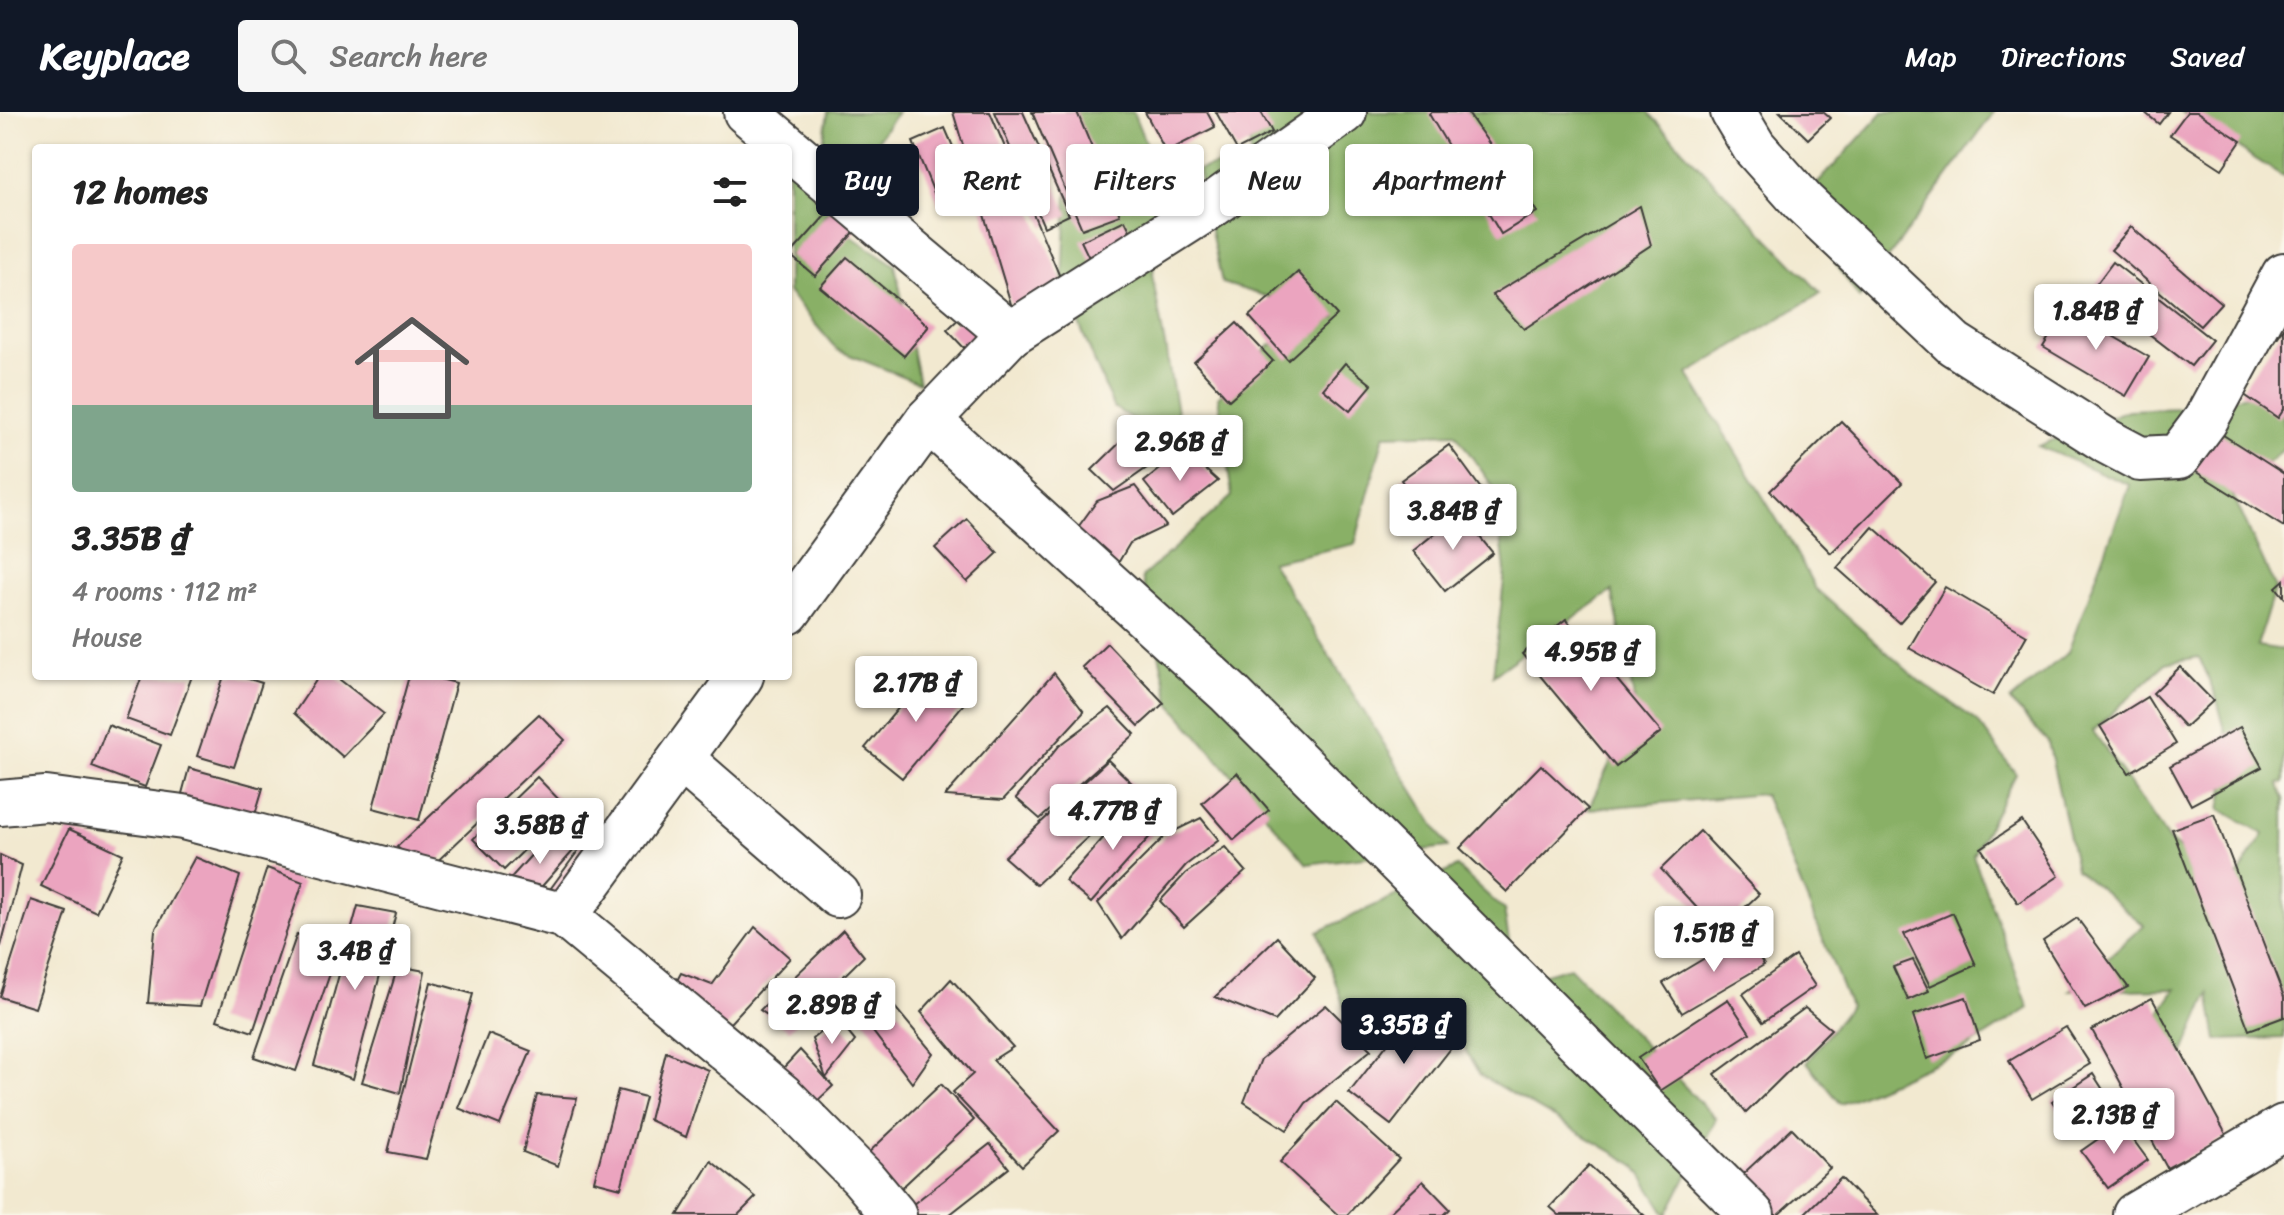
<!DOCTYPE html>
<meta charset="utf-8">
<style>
:root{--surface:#fff;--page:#f6f6f6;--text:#222;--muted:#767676;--accent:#111827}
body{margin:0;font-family:Sriracha,sans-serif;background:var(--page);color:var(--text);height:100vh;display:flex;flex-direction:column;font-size:30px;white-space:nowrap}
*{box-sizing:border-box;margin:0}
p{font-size:26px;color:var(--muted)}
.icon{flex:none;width:44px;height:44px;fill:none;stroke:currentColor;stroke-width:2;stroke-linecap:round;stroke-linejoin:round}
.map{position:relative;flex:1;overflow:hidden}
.sheet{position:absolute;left:32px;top:32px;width:760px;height:536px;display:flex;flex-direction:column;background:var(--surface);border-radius:8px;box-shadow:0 2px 6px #0004}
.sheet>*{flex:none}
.banner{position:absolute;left:816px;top:32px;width:760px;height:72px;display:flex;gap:16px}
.price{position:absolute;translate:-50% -68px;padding:0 18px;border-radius:8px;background:#fff;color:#222;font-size:26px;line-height:52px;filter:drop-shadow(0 2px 4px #0008)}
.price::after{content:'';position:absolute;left:50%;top:48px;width:24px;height:18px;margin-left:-12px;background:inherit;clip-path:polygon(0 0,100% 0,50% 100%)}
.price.selected{background:var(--accent);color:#fff}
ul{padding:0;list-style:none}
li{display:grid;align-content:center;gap:16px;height:424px;padding:0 40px}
li span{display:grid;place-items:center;height:248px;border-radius:8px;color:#555}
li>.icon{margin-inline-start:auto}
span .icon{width:144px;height:144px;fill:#fffc;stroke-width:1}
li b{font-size:34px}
h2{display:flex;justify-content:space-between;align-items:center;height:96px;padding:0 40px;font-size:34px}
.tag{padding:0 28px;border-radius:8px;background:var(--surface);box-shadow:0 2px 6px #0004;font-size:28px;line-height:72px}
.tag.selected{background:var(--accent);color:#fff}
header{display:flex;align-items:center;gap:48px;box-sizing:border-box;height:112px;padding:0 40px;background:var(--accent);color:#fff}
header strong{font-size:38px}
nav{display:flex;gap:44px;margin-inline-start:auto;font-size:28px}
.search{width:560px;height:72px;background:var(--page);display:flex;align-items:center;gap:20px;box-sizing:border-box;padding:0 28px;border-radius:8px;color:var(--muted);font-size:30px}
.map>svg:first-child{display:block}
.forest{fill:#89b066;stroke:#526641;stroke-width:2;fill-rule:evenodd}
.building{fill:#eba4bf}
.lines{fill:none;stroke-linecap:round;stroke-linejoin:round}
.minor-casing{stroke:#3c3b37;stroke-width:48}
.trunk-casing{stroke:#3c3b37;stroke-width:48}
.minor{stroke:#fff;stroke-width:44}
.trunk{stroke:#fff;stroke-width:44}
</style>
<header>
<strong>Keyplace</strong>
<div class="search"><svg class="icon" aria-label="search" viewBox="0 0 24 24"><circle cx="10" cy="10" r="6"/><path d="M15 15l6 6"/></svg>Search here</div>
<nav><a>Map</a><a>Directions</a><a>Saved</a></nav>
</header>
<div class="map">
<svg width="2284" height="1103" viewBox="0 0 2284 1103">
<rect width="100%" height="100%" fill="#fbf7ec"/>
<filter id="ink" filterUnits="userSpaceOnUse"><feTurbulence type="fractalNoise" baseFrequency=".0125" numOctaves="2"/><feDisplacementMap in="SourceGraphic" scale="16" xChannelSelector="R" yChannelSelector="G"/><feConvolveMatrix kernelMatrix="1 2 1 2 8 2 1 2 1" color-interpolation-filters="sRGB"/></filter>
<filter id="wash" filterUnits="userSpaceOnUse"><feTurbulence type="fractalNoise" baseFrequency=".006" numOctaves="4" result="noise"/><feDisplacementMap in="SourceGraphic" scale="32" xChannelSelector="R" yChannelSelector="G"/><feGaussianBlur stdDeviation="1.8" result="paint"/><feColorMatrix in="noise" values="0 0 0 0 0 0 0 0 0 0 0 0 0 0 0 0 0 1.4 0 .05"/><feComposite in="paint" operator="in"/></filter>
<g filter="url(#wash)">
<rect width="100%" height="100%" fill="#f2e9d0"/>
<g class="forest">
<path d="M828 0H897L823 106 895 153 919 271 837 238 788 180V56L819 58Z"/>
<path d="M1065 0H1133L1170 92 1152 162 1184 338 1113 295 1063 172 1070 12Z"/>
<path d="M1249 0H1647L1821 181 1688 262 1790 429 1815 476 1918 568 1977 609 2016 662 1973 743 2029 896 1962 939 1841 992 1807 950 1850 894 1764 682 1588 697 1636 596 1612 479 1493 563 1505 459 1496 379 1455 321 1384 323 1355 432 1271 450 1448 735 1307 752 1170 591 1142 465 1232 384 1218 285 1270 233 1335 205 1222 171 1198 58 1250 44Z"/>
<path d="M1883 0H1994L1859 186 1797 94Z"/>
<path d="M2181 0H2284V65Z"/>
<path d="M2278 277 2284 312V337L2232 381 2275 475 2257 534 2284 538V670L2279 672 2284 688V926L2217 928 2209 881 2163 990 2125 952 2176 877 2070 879 2144 813 2076 757 2048 630 2010 589 2068 540 2130 373 2038 334 2128 298 2181 296ZM2199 545 2216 584 2231 640 2220 697 2264 722 2229 778 2169 728 2093 619 2166 551Z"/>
<path d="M1457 755 1504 798 1516 870 1570 855 1716 1007 1667 1103 1635 1053 1480 963 1444 902 1386 934 1352 918 1318 820Z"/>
</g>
<g id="blocks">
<g class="building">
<path d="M953 0H990L1063 172 1014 202Z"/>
<path d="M995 0H1023L1069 103 1044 115Z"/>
<path d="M1032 0H1077L1120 103 1082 117Z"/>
<path d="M1145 0H1207L1215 15 1166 40Z"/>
<path d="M1216 0H1261L1272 20 1237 38Z"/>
<path d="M1431 0H1467L1537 100 1501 122 1429 2Z"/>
<path d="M1780 0H1823L1830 6 1808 27Z"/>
<path d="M2144 0H2168L2159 12Z"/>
<path d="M2187 0H2197L2241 29 2222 57 2170 23Z"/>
<path d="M945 16 972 79 939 93 913 30Z"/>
<path d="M1640 94 1651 133 1524 217 1492 183Z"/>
<path d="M832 96 857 117 815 164 790 143Z"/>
<path d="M1125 108 1146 152 1102 173 1081 129Z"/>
<path d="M2131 115 2221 191 2200 214 2111 138Z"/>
<path d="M847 145 929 214 904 244 820 175Z"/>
<path d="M2113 150 2212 228 2191 254 2092 178Z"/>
<path d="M1298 160 1337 203 1288 248 1249 204Z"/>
<path d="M973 193 990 263 947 218Z"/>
<path d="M2066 197 2149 245 2126 284 2043 235Z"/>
<path d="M1237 211 1273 249 1229 288 1194 250Z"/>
<path d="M2284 216V297L2278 306 2240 280Z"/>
<path d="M1345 251 1372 273 1350 299 1323 277Z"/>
<path d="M1841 309 1902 371 1831 441 1770 379Z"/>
<path d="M1139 312 1168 341 1114 379 1092 358Z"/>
<path d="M2217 319 2284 362V415L2193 358Z"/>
<path d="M1449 333 1484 381 1436 415 1401 368Z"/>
<path d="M1184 338 1218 369 1172 405 1144 370Z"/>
<path d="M1135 374 1166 414 1130 431 1102 478 1068 429 1097 389Z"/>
<path d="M1460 401 1493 441 1445 479 1413 439Z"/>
<path d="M967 407 998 441 967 470 935 436Z"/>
<path d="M1873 415 1935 470 1899 511 1837 456Z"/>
<path d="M2284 468V485L2276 475Z"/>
<path d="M1945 475 2027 523 1993 583 1909 536Z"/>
<path d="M1566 507 1661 620 1616 655 1522 542Z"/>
<path d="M1107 531 1164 591 1139 614 1082 555Z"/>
<path d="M2180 555 2213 589 2185 615 2153 581Z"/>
<path d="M930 558 967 588 902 666 865 636Z"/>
<path d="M1054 561 1084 600 1003 688 945 684Z"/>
<path d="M142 564H192L170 623 126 607Z"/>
<path d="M224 564H239L262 571 234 655 197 644Z"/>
<path d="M319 564H335L384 602 343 645 294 601Z"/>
<path d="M409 564H428L456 571 419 708 373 696Z"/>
<path d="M2147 585 2176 632 2129 661 2100 614Z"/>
<path d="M1110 596 1135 622 1040 707 1016 686 1059 634Z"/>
<path d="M539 602 565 628 427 759 397 735Z"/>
<path d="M108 613 161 633 145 675 92 655Z"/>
<path d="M2240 615 2262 655 2191 693 2170 654Z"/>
<path d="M1108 648 1139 678 1036 773 1004 745Z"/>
<path d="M1541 653 1588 697 1507 780 1460 736Z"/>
<path d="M189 656 263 676 253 709 180 689Z"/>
<path d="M1237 661 1269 698 1234 728 1202 691Z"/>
<path d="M537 665 567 696 504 758 473 727Z"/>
<path d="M1136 689 1161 712 1091 791 1065 769Z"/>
<path d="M571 701 616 733 567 803 543 787 580 736 557 720Z"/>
<path d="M2214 702 2284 885V905L2249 918 2172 717Z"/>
<path d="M1201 706 1219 728 1186 753 1122 827 1098 791 1166 723Z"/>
<path d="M2022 709 2059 764 2018 791 1981 736Z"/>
<path d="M69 717 123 742 96 800 41 774Z"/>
<path d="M553 719 574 738 528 790 507 770Z"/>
<path d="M1700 719 1759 782 1719 820 1661 757Z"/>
<path d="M1225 735 1246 759 1184 815 1160 789 1186 761Z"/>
<path d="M0 743 22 753 1 834H0Z"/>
<path d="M195 745 240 764 200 894 148 891 155 818Z"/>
<path d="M267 756 303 770 253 920 217 908Z"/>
<path d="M31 788 67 800 35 896 0 885Z"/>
<path d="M358 794 396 801 353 967 314 953Z"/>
<path d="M1953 801 1976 853 1930 874 1904 822Z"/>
<path d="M2077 806 2128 875 2085 897 2043 829Z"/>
<path d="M755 815 790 846 707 936 662 896 681 861 712 873Z"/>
<path d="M843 818 864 844 789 918 760 898Z"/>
<path d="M297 822 339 836 296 959 254 945Z"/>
<path d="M1745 822 1764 853 1682 901 1663 871Z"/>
<path d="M1277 825 1315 866 1275 909 1215 885Z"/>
<path d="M1795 844 1815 874 1763 910 1743 882Z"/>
<path d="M1913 848 1929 879 1908 888 1893 855Z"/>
<path d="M398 854 425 859 400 981 362 970Z"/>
<path d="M951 867 1013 935 993 948 1059 1019 1022 1054 953 980 973 962 921 900Z"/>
<path d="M431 870 473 882 426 1047 388 1040Z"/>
<path d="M878 875 933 941 912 971 855 896Z"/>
<path d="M1966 885 1980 928 1927 947 1913 903Z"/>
<path d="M2152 886 2227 1024 2167 1056 2092 918Z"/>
<path d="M1728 887 1750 921 1660 979 1638 946Z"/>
<path d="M1326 893 1371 938 1306 991 1287 1018 1244 990 1261 947Z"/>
<path d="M1417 894 1459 926 1391 1013 1349 981Z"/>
<path d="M1805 896 1831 917 1746 1001 1715 962Z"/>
<path d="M837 907 855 929 826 966 812 927Z"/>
<path d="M2066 915 2090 952 2032 987 2009 949Z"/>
<path d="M488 922 531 939 500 1013 458 996Z"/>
<path d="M800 938 833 974 793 1012 758 983Z"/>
<path d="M666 940 708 958 686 1025 649 1008Z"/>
<path d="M2093 962 2109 987 2069 1014 2052 989Z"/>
<path d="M941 972 974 1008 880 1096 846 1062Z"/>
<path d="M618 978 645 985 621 1076 594 1069Z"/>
<path d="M537 983 577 986 558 1054 523 1040Z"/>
<path d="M1336 990 1399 1047 1347 1103H1338L1280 1050Z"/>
<path d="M2121 1011 2148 1048 2108 1076 2081 1039Z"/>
<path d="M1792 1016 1830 1056 1778 1103H1758L1730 1074Z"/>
<path d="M990 1032 1009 1056 949 1103H905L903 1100Z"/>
<path d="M711 1049 756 1085 738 1103H678Z"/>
<path d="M1589 1053 1644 1103H1559L1550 1095Z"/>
<path d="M1841 1066 1877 1103H1803Z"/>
<path d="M1423 1069 1450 1097 1444 1103H1387Z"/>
</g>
</g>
</g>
<g filter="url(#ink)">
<use href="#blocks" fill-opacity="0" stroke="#3c3b37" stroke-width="2"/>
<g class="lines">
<g class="minor-casing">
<g id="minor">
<path d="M746 0 1010 222 928 308 788 500"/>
<path d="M1733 0 1754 35 1803 90 1954 232 2108 330 2140 347 2178 345 2205 309 2284 163"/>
<path d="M1010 222 1211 94 1344 0"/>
<path d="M928 308 1228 580 1752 1103"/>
<path d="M681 647 838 783"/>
<path d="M0 691 46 687 183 705 565 804 741 564"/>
<path d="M565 804 782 984 863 1066 894 1103"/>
</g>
</g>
<g class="trunk-casing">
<path id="trunk" d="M2135 1103 2284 1015"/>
</g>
<use href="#minor" class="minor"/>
<use href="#trunk" class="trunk"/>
</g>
</g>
</svg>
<b class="price" style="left:2096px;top:240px">1.84B ₫</b>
<b class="price" style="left:1180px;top:371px">2.96B ₫</b>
<b class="price" style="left:1453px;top:440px">3.84B ₫</b>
<b class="price" style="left:1591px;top:581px">4.95B ₫</b>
<b class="price" style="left:916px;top:612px">2.17B ₫</b>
<b class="price" style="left:1113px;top:740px">4.77B ₫</b>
<b class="price" style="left:540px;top:754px">3.58B ₫</b>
<b class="price" style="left:1714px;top:862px">1.51B ₫</b>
<b class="price" style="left:355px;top:880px">3.4B ₫</b>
<b class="price" style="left:832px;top:934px">2.89B ₫</b>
<b class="price selected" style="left:1404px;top:954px">3.35B ₫</b>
<b class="price" style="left:2114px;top:1044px">2.13B ₫</b>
<div class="banner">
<a class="tag selected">Buy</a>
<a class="tag">Rent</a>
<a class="tag">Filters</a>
<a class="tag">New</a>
<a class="tag">Apartment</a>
</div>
<section class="sheet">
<h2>12 homes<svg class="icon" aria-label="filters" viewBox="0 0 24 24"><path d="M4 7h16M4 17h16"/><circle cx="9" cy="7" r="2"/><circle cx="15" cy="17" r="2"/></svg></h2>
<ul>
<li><span style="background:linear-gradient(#f6c9c9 65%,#7fa58c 0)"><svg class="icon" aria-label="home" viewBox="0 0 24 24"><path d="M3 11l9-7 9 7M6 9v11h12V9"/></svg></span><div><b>3.35B ₫</b><p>4 rooms · 112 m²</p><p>House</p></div></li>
</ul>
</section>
</div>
